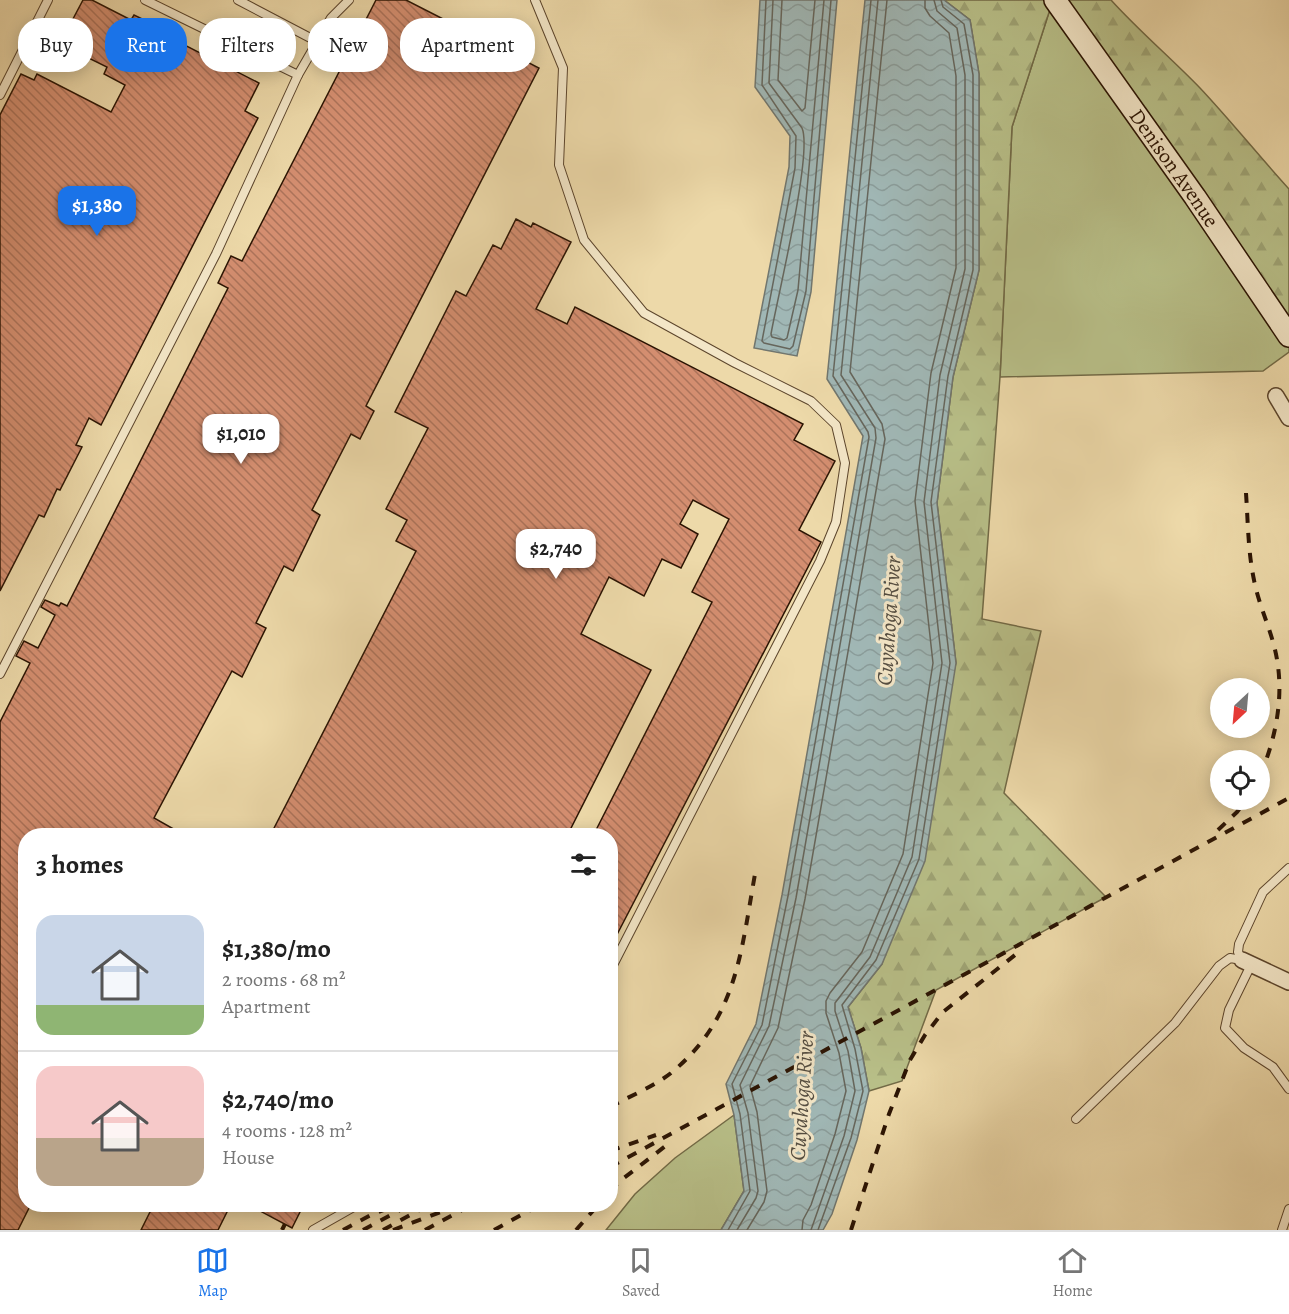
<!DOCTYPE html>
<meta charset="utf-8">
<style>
:root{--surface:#fff;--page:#f6f6f6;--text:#222;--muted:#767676;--line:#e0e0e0;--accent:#1a73e8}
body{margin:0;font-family:Alegreya,serif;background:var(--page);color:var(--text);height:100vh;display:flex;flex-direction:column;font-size:22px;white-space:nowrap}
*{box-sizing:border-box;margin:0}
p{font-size:20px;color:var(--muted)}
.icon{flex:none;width:33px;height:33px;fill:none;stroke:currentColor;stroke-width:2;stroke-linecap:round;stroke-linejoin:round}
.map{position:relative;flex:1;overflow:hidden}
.panel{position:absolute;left:18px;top:828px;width:600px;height:384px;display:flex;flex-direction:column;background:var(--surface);border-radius:24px;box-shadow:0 3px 15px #0003}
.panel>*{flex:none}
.guide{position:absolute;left:18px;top:18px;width:600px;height:54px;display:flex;gap:12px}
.needle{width:39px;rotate:206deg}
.fabs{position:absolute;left:1210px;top:678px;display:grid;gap:12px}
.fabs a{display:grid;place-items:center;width:60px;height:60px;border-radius:50%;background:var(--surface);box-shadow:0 3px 15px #0003;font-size:30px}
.price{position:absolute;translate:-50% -51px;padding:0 14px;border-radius:12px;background:#fff;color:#222;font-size:20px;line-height:39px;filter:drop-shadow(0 2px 3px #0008)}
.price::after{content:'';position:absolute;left:50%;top:36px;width:18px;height:14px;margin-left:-9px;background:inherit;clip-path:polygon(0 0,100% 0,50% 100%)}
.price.selected{background:var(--accent);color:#fff}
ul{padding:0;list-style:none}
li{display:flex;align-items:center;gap:18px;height:150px;padding:0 18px}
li+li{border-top:2px solid var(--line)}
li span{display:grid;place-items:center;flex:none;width:168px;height:120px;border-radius:18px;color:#555}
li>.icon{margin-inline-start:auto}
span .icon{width:72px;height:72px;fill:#fffc;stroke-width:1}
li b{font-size:26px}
h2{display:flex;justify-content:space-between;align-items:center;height:72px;padding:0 18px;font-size:26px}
.chip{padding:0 21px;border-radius:24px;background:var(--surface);box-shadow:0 3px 15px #0003;font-size:21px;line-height:54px}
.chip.selected{background:var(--accent);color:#fff}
.tabs{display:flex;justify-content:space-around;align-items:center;height:84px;border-top:2px solid var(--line);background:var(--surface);font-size:16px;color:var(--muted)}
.tabs a{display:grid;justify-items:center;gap:3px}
.tabs .selected{color:var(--accent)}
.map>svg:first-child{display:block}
.green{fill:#b8bf88;stroke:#726a46;stroke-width:1.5}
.forest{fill:url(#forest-firs);stroke:#726a46;stroke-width:1.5}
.water{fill:url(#water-waves);stroke:#71766e;stroke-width:1.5}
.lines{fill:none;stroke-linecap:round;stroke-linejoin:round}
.shore{stroke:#66665c;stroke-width:1.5}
.building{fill:url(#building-back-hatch);stroke:#2b1403;stroke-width:1.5}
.lane-casing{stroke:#5c452c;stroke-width:10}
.street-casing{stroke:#5c452c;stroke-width:18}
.secondary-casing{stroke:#2b1403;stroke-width:24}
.lane{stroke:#f3e6c7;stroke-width:8}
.street{stroke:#f3e6c7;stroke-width:15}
.secondary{stroke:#f3e6c7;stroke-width:21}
.rail{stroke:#2b1403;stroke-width:4;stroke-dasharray:10 10;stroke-linecap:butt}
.labels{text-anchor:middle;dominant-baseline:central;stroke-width:6;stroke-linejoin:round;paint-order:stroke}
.street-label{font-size:21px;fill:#2b1403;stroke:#f3e6c7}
.water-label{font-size:22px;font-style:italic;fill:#544d41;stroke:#f3e6c7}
</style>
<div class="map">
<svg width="1289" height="1230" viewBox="0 0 1289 1230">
<defs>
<pattern id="forest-firs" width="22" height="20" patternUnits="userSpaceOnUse" patternTransform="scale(1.5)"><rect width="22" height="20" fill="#b8bf88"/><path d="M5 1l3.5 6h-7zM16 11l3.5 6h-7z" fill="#9ea374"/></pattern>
<pattern id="water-waves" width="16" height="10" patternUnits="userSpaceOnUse" patternTransform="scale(1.5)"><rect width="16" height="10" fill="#a0b7b5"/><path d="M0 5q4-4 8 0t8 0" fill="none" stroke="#8a9c9a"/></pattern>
<pattern id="building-back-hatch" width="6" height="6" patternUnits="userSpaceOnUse" patternTransform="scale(1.5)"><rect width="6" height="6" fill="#d48e70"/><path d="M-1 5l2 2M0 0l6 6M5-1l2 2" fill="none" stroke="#ac735a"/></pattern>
</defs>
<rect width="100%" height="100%" fill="#edd9a9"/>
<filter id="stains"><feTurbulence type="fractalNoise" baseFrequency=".00333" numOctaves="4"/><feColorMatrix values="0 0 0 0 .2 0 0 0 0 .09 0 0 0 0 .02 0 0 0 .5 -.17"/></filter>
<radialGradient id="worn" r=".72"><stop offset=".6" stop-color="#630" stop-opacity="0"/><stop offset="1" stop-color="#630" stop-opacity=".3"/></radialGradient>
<g class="green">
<path d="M1053 0 1289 336V352L1263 371 1000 377 1012 127Z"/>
<path d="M734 1115 744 1191 721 1230H606L635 1194 675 1158Z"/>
</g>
<g class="forest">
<path d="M944 0H1053L1012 127 1000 377 982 619 1041 631 1004 793 1106 897 936 990 902 1081 869 1091 861 1048 848 1007 882 964 956 663 937 503 953 377 979 270V74L970 20Z"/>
<path d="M1055 0H1111C1139 31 1171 58 1200 88 1231 121 1259 156 1289 189V336Z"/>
</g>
<g class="water">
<path d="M760 0H837L811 292 797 356 754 348 789 167 790 136 755 87Z"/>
<path d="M865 0H944L970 20 979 74V270L953 377 937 503 956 663 925 861 882 964 848 1007 861 1048 869 1091 857 1140 832 1214 823 1230H721L744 1191 734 1115 726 1084 756 1024 782 895 863 436 827 379Z"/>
</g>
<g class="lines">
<g class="shore">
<path d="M766 0 762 85 796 136 795 168 762 341 764 343 790 349 793 346 806 291 831 0"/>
<path d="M773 0 769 83 802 128C813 153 777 299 771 334L772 337 784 340 787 338 798 290 824 0"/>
<path d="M782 0 778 80 802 111 805 108 815 0"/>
<path d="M728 1230 750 1191 740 1114 732 1084 762 1025 788 896 869 437 868 432 833 376 871 0"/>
<path d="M737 1230 756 1198 758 1191 748 1113 740 1085 769 1026 796 898 876 438 875 428 841 375 878 0"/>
<path d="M747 1230 764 1202 767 1191 757 1112 750 1086 778 1028 805 899 885 439 882 424 850 372 887 0"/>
<path d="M802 1230 803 1220 811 1205 835 1134 846 1091 839 1053 826 1013V1001L830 993 862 952 903 854 933 663 915 501 931 373 956 268V76L949 33 930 16 925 8V0"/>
<path d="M811 1230 844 1136 855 1091 848 1051 835 1011V1003L870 957 912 857 942 663 924 502 940 375 965 269V75L957 28 937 11 934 0"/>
<path d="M818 1230 851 1138 863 1091 855 1049 842 1005 876 960 919 859 950 663 931 502 948 376 973 270V75L964 24 943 7 941 0"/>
</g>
</g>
<g class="building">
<path d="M83 0H92L131 20 134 15 157 26 155 30 259 83 245 111 258 118 101 425 89 418 76 445 82 447 60 490 57 489 44 517 39 515 0 591V115L21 74 34 80 37 74 111 112 125 85 104 74 107 67 58 43 63 33 65 34Z"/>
<path d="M376 0H406L539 68 366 406 374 411 360 439 351 434 312 510 320 515 293 571 284 566 256 623 266 628 242 677 232 671 154 818 186 836H26V1204H31L18 1230H0V722L30 663 16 656 24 641 38 648 55 615 41 607 45 600 59 606 61 603 67 606 228 288 218 283 231 256 242 261Z"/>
<path d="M516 219 531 227 533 223 571 242 536 309 567 324 575 307 803 424 794 440 835 461 799 530 821 542 610 948V836H593L712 602 692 592 729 519 693 500 680 524 698 534 681 568 662 559 644 596 609 577 581 634 651 670 567 836H270L416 551 396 541 407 520 386 509 428 428 395 412 456 291 466 296 493 245 501 249Z"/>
<path d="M154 1204H231L218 1230H141Z"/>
<path d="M247 1204H304L292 1228Z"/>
</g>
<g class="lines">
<g class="lane-casing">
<g id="lane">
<path d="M238 0 318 42"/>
<path d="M535 0 563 68 559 165 584 240 644 313 735 363 811 401 836 425 845 463 836 522 820 561 610 971"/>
<path d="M298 75 331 18 349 0"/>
<path d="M0 95 48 0"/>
<path d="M0 674 216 254 298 75 145 0"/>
<path d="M1242 960 1238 952 1239 944 1263 892 1289 868"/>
<path d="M1251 965 1229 1010 1225 1028 1244 1048 1273 1067 1289 1089"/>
<path d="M1076 1119 1175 1023 1219 966 1230 958 1242 960"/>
<path d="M313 1230 359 1204"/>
<path d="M1282 1230 1289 1209"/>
</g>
</g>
<g class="street-casing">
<g id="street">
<path d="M1276 396 1289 418"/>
<path d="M1242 960 1289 982"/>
</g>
</g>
<g class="secondary-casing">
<g id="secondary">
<path id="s1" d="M1055 0 1195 197 1289 336"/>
</g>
</g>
<use href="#lane" class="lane"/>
<use href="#street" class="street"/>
<use href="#secondary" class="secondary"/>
<g class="rail">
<path d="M1246 493C1248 522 1248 552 1254 580 1258 601 1267 621 1273 642 1286 687 1278 733 1260 776"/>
<path d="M1218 830 1237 812 1246 800"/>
<path d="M610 1107C630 1096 653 1087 671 1073 737 1019 741 952 755 874"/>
<path d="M610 1151 656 1135"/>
<path d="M610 1167 1289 798"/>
<path d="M610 1191 620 1181 672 1141"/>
<path d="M282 1230 285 1224"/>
<path d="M343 1230 371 1215 399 1204"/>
<path d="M363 1230 411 1204"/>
<path d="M383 1230 430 1204"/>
<path d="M393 1230 462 1204"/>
<path d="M425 1230 473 1204"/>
<path d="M494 1230 541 1204"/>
<path d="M576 1230 599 1204"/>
<path d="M851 1230 889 1114 910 1060 925 1035 943 1012 1015 955"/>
</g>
</g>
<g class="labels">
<g class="street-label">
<text stroke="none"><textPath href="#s1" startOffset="206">Denison Avenue</textPath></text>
</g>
<g class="water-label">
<text transform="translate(889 621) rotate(-86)">Cuyahoga River</text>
<text transform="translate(802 1096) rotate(-86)">Cuyahoga River</text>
</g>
</g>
<rect width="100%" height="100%" filter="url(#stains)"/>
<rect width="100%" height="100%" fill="url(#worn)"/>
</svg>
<div class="fabs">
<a><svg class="needle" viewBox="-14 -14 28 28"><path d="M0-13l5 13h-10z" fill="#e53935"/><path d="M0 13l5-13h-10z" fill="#767676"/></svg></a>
<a><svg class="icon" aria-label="locate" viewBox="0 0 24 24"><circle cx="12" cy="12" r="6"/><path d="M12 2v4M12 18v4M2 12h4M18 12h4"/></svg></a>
</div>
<b class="price selected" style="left:97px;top:237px">$1,380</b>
<b class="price" style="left:241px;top:465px">$1,010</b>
<b class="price" style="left:556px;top:580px">$2,740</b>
<div class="guide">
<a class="chip">Buy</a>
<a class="chip selected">Rent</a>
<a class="chip">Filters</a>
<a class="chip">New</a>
<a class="chip">Apartment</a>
</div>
<section class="panel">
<h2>3 homes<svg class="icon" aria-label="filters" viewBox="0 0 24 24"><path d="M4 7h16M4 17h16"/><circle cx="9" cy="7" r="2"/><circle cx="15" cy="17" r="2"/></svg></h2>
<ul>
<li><span style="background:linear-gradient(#c9d6e8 75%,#8fb573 0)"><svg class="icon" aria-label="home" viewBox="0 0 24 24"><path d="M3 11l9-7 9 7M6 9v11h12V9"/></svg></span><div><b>$1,380/mo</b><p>2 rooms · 68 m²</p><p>Apartment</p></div></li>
<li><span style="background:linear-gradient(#f6c9c9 60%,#b9a48a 0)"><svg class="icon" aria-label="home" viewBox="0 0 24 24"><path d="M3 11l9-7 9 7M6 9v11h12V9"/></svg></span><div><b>$2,740/mo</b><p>4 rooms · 128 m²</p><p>House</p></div></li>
</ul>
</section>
</div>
<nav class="tabs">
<a class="selected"><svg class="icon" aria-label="map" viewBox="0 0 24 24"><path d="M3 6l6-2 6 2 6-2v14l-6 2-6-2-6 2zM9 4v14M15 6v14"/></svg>Map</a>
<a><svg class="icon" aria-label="saved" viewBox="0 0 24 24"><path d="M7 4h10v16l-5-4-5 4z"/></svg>Saved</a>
<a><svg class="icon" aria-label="home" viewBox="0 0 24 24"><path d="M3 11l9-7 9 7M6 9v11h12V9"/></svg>Home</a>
</nav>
